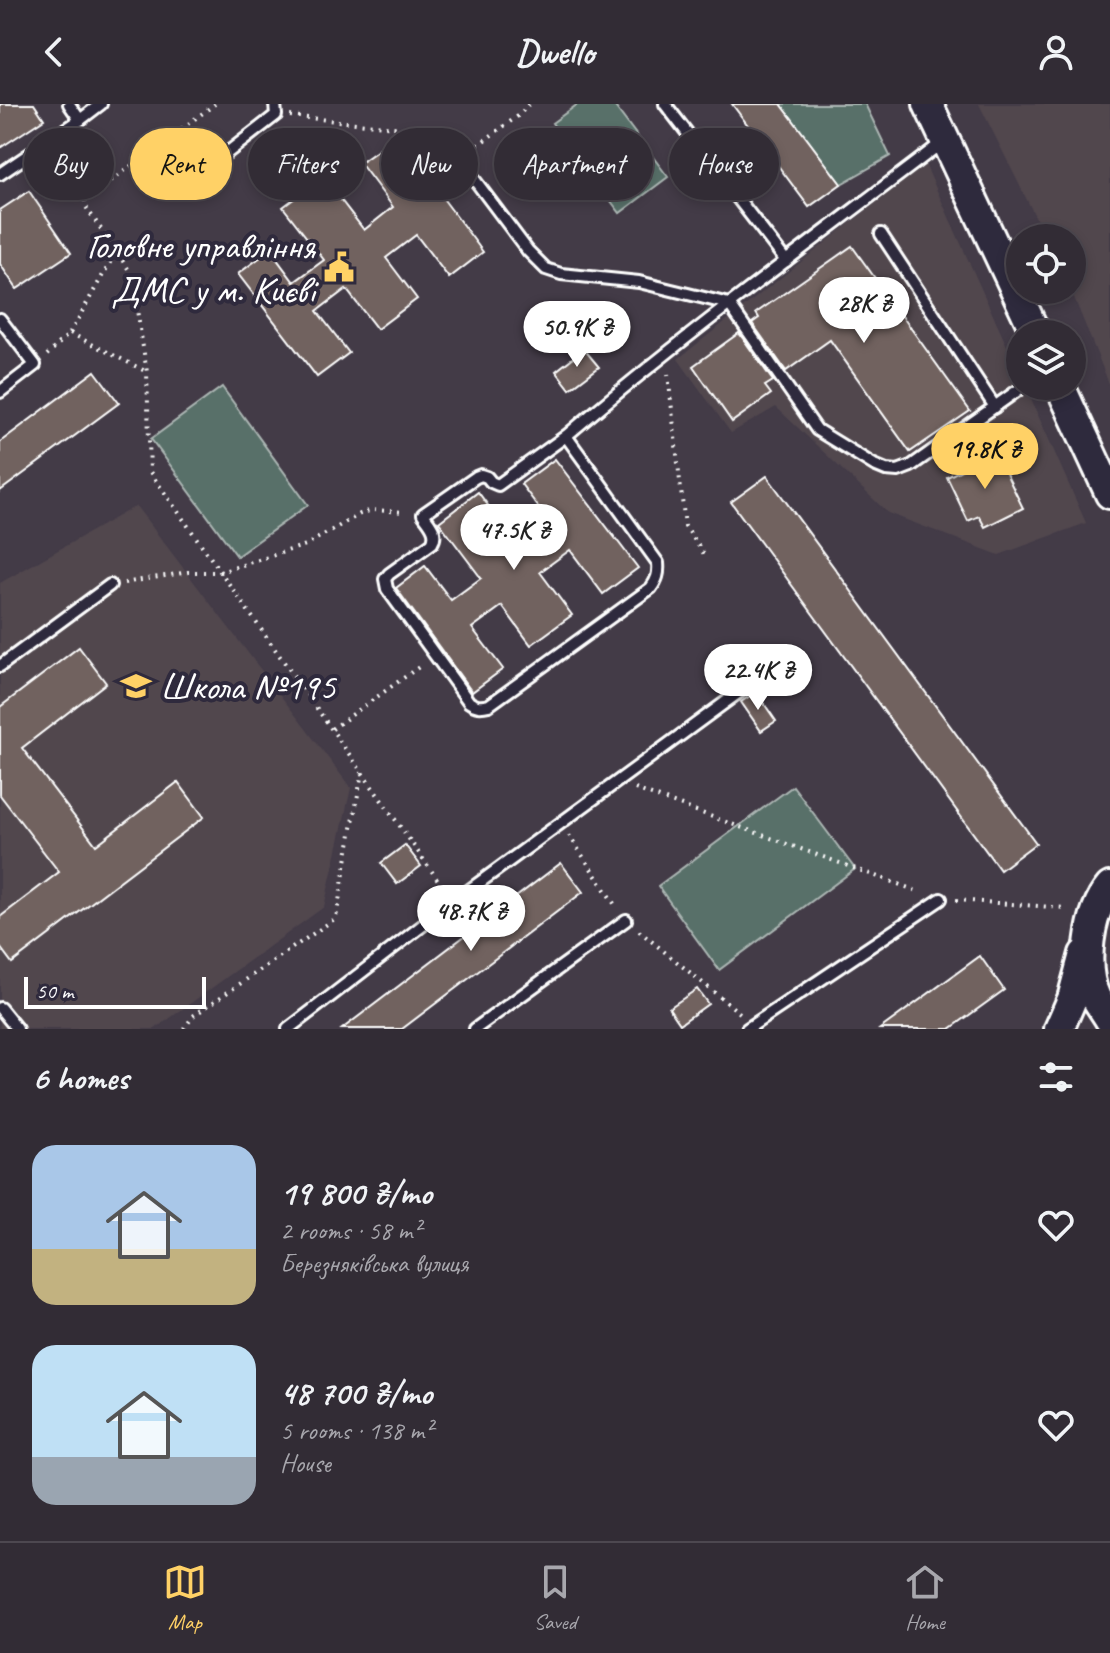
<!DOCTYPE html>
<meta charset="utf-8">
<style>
:root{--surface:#322c35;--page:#3d3841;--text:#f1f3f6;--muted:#a8a7ad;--line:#4d4850;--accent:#ffd166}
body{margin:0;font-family:Caveat,sans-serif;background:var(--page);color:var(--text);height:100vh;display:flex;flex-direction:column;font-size:30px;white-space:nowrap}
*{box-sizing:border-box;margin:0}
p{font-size:26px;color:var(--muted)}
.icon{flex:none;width:44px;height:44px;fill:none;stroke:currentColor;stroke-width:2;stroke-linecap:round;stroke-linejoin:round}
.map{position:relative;height:925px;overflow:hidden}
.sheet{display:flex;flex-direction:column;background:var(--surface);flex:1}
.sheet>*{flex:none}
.hud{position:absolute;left:24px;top:24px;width:1062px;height:72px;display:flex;gap:16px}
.buttons{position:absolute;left:1006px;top:120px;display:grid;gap:16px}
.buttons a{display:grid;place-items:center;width:80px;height:80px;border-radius:50%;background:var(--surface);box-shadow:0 4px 12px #0003,0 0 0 2px var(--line);font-size:40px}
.scale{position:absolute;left:24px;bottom:20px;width:182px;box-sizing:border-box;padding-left:8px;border:4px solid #fff;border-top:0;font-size:22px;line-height:28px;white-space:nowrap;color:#fff;-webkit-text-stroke:6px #2f2a3d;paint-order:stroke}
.price{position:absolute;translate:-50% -68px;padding:0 18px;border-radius:28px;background:#fff;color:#222;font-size:26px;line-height:52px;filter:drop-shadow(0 2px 4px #0008)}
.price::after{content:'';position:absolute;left:50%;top:48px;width:24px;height:18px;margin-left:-12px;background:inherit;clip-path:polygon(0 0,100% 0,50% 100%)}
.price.selected{background:var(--accent);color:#111}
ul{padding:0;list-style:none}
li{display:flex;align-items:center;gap:24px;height:200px;padding:0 32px}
li span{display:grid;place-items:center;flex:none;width:224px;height:160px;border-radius:24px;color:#555}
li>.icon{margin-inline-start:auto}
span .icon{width:96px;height:96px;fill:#fffc;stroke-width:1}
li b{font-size:34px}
h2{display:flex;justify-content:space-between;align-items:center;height:96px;padding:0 32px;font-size:34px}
.pill{padding:0 28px;border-radius:36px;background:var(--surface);box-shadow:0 4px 12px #0003,0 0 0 2px var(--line);font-size:28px;line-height:72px}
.pill.selected{background:var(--accent);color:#111}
header{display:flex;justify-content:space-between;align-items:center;height:104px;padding:0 32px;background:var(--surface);font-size:36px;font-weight:800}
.tabs{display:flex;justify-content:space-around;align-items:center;height:112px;border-top:2px solid var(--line);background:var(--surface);font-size:22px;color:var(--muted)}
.tabs a{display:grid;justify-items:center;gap:4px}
.tabs .selected{color:var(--accent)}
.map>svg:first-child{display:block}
.built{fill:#51474e}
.green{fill:#596f69;stroke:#acb7b4;stroke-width:2}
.building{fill:#71625f;stroke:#fff;stroke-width:2}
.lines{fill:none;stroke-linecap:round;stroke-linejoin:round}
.lane-casing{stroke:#fff;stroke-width:16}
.secondary-casing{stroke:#fff;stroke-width:34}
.path{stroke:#fff;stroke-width:4;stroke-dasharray:2 6;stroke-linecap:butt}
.lane{stroke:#2f2a3d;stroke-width:10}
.secondary{stroke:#2f2a3d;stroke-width:28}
.labels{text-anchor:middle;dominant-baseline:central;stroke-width:8;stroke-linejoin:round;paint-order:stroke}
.poi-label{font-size:38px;fill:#fff;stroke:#2f2a3d;text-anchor:end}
</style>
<header><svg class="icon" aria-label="back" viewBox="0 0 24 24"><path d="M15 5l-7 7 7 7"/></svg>Dwello<svg class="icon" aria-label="person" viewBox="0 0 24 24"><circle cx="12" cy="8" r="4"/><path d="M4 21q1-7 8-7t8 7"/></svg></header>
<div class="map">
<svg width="1110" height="925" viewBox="0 0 1110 925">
<rect width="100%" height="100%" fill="#433b47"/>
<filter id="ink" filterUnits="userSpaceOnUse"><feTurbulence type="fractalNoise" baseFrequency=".0125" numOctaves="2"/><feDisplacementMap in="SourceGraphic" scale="16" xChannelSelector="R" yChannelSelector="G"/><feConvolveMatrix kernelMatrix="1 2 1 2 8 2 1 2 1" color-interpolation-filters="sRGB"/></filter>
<g filter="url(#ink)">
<g class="built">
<path d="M979 0H1110V282L1071 186 1072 134H1046Z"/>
<path d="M925 60 1020 271V282H1025L1086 419 999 451 888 409 776 303 731 329 678 255Z"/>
<path d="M136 402 351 684 324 803 155 925H0V479Z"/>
</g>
<g class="green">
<path d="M578 0H613L668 73 620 109 552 19Z"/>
<path d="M781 0H865L890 52 841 80Z"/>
<path d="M222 283 308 401 237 452 151 335Z"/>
<path d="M793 682 855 765 719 866 658 782Z"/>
</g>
<g class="building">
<path d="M0 0H34L44 15 0 44Z"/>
<path d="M732 0H781L841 80 809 103Z"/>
<path d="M397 33 483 148 449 174 416 131 386 154 417 195 377 225 346 185 317 207 349 249 317 273 238 170 270 146 294 178 324 156 283 103 323 73 364 126 393 103 360 59Z"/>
<path d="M29 87 71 149 17 185 0 160V106Z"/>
<path d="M852 142 970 307 910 348 830 236 786 267 752 219 759 214 756 209Z"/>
<path d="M739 229 773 277 765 282 771 290 732 318 693 262Z"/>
<path d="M584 245 599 263 570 285 556 267Z"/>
<path d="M95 267 119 299 0 387V338Z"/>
<path d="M996 349 1023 404 985 423 979 412 968 417 947 373Z"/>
<path d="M555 355 638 464 603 490 570 446 540 468 572 511 531 541 502 502 472 524 503 565 472 588 396 484 425 462 451 496 481 474 439 418 478 388 516 439 548 416 521 380Z"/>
<path d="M767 372 1036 739 1000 766 731 398Z"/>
<path d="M79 543 106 579 22 644 96 741 178 678 204 713 12 859 0 843V813L59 768 0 691V603Z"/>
<path d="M756 588 776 617 761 627 741 598Z"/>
<path d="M405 741 421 762 397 780 381 759Z"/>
<path d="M561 759 583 788 484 863 402 925H342Z"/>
<path d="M980 852 1004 886 950 925H880Z"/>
<path d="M697 885 708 900 680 920 669 904Z"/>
</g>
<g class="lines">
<g class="lane-casing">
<g id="lane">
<path d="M665 0 786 157"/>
<path d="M80 16 101 0"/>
<path d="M227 49 276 11 275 0"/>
<path d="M459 55 528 147 546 165 561 170 639 178 729 200 817 326 874 361 886 366 898 367 911 362 1024 282"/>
<path d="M0 70 80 16 69 0"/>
<path d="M881 130 995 303"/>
<path d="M0 215 35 261 0 288"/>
<path d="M566 332 658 459C659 470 657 476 651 484L489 601C481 603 476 603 469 598L387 485 385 475 389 470 432 439C439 428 429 419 423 410L476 373 481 371 487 373 491 378 498 381Z"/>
<path d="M566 332C688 228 817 134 944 37"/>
<path d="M0 562 110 481"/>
<path d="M0 904 17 925"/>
<path d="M288 925 453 798 779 559"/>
<path d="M475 925 626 816"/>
<path d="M747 925 941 795"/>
</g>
</g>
<g class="secondary-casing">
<g id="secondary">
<path d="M928 0 1036 230"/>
<path d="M1060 282 1110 390"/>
<path d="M1110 783C1088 809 1082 864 1096 894 1100 901 1106 909 1110 916"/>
<path d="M1059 925 1072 895 1084 850"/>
</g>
</g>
<g class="path">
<path d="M290 12 394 23 447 49"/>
<path d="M73 41 86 103 131 169 147 268 150 368 445 786"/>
<path d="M471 46 518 12 529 0"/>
<path d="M85 96 215 0"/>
<path d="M70 229 116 148"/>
<path d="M47 251 70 229 147 268"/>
<path d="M668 270 685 422 706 453"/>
<path d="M124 479 188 468H220L306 441 360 410 372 406 405 408"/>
<path d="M332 625 423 560"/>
<path d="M635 685 920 788"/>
<path d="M569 731 617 804"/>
<path d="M956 796 1065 804"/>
<path d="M639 827 741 910"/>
<path d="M184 925 193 912 336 814 362 668"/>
</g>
<use href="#lane" class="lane"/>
<use href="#secondary" class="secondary"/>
</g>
</g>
<defs>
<g id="civic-bare" transform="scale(2.4)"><path d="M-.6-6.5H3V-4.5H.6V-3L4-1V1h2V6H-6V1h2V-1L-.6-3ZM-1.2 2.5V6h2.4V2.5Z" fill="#ffd166" stroke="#2f2a3d" stroke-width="2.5" paint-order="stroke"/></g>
<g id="school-bare" transform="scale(2.4)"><path d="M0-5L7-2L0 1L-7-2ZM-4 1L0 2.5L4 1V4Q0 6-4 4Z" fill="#ffd166" stroke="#2f2a3d" stroke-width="2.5" paint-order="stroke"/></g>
</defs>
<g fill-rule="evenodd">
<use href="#civic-bare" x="339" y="163"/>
<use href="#school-bare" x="136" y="582"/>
</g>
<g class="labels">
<g class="poi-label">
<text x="315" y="141">Головне управління<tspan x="315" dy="44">ДМС у м. Києві</tspan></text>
<text x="160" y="582" text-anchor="start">Школа №195</text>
</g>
</g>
</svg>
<div class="buttons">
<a><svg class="icon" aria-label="locate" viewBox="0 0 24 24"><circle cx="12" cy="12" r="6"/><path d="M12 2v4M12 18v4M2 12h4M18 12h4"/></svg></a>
<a><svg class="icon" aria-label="layers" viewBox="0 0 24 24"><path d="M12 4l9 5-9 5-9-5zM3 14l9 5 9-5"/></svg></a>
</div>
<div class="scale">50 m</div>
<b class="price" style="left:864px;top:241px">28K ₴</b>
<b class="price" style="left:577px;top:265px">50.9K ₴</b>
<b class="price selected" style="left:985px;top:387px">19.8K ₴</b>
<b class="price" style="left:514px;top:468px">47.5K ₴</b>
<b class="price" style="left:758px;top:608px">22.4K ₴</b>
<b class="price" style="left:471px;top:849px">48.7K ₴</b>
<div class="hud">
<a class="pill">Buy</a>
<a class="pill selected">Rent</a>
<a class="pill">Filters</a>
<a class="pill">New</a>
<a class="pill">Apartment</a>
<a class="pill">House</a>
</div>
</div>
<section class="sheet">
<h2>6 homes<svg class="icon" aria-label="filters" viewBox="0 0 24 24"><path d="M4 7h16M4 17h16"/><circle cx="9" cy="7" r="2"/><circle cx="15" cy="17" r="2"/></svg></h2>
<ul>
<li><span style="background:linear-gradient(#a9c7e8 65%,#c2b280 0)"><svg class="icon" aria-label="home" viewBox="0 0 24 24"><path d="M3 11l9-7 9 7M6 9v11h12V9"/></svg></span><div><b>19 800 ₴/mo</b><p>2 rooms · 58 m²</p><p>Березняківська вулиця</p></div><svg class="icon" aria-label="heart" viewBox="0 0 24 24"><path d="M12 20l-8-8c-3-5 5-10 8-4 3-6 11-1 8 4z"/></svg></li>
<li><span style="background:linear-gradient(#bfe0f5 70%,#9aa5b1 0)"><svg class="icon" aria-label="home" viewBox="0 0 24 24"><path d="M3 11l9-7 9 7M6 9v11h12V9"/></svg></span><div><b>48 700 ₴/mo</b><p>5 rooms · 138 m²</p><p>House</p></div><svg class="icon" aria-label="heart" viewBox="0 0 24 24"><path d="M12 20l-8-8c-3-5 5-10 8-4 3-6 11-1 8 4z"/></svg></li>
</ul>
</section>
<nav class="tabs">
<a class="selected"><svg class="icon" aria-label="map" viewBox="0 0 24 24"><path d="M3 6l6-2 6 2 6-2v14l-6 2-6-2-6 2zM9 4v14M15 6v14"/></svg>Map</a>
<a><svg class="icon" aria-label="saved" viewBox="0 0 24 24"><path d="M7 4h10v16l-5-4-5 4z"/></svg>Saved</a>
<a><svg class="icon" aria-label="home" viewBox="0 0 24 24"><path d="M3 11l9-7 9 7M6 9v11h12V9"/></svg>Home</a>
</nav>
